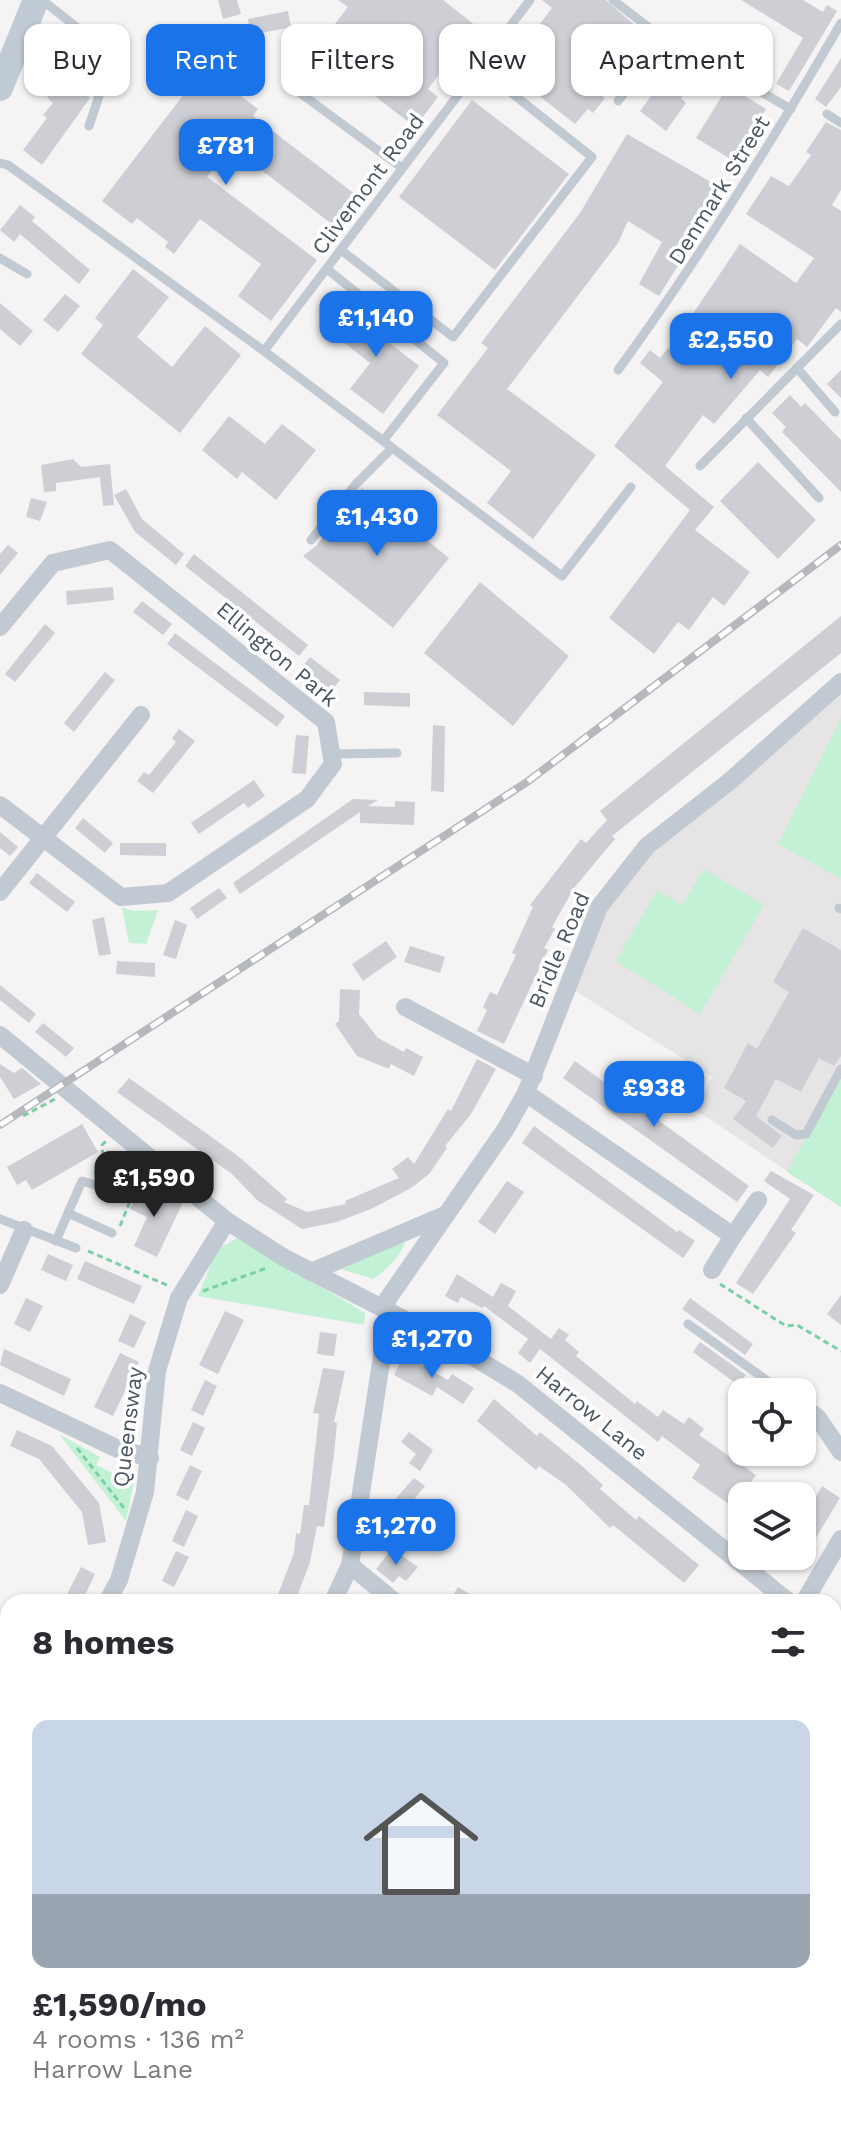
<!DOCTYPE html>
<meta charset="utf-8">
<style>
:root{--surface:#fff;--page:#f2f2f3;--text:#2b2b33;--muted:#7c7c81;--line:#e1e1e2;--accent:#1a73e8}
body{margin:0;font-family:"Work Sans",sans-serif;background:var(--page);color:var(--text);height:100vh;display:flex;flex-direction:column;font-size:30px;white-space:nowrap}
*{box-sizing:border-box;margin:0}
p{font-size:26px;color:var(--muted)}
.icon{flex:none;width:44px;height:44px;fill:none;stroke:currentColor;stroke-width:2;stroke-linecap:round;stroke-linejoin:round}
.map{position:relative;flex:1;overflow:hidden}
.sheet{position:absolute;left:0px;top:1594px;width:842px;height:538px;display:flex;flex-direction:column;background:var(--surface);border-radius:24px 24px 0 0;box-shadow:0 2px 6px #0004}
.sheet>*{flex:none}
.guide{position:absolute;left:24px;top:24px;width:794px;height:72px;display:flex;gap:16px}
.controls{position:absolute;left:728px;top:1378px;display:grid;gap:16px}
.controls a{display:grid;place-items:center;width:88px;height:88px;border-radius:16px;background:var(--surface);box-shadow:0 2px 6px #0004;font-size:40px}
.price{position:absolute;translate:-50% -68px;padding:0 18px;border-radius:16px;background:var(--accent);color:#fff;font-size:26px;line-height:52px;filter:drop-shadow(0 2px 4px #0008)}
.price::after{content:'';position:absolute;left:50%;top:48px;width:24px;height:18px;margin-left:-12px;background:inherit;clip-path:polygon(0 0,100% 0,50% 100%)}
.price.on{background:#222;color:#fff}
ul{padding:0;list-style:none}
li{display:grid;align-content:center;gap:16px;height:424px;padding:0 32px}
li+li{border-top:2px solid var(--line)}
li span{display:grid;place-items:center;height:248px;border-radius:16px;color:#555}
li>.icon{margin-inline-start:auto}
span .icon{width:144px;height:144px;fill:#fffc;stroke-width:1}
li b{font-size:34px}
h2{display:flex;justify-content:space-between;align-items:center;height:96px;padding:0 32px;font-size:34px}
.chip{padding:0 28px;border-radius:16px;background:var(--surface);box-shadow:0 2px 6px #0004;font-size:28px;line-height:72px}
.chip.on{background:var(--accent);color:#fff}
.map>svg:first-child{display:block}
.education{fill:#e6e4e5}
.green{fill:#c3f1d5}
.building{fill:#cdcfd5}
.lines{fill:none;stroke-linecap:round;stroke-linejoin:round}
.path{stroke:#7ad0a6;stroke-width:3;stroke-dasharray:6 4;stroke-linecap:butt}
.lane{stroke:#c1cad2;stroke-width:9}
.street{stroke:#c1cad2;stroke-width:18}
.secondary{stroke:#c1cbd6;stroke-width:26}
.primary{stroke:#b3c2d1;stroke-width:28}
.rail-casing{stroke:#b5b8bd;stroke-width:8}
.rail{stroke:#fff;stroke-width:5;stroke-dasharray:15;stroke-linecap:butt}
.labels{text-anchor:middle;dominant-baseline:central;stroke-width:7;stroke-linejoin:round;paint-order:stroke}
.street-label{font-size:22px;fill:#4a5661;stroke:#fff}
</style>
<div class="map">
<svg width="841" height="2131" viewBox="0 0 841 2131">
<rect width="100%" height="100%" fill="#f5f3f3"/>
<path class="education" d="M841 691V1207L696 1110 712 1077 574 990 604 909 651 850Z"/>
<g class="green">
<path d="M841 718V879L778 844Z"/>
<path d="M704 869 764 905 700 1014 616 961 657 890 682 905Z"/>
<path d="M122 907 133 911 158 910 146 944 129 943Z"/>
<path d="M841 1077V1207L787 1172Z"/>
<path d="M239 1237 365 1313 364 1325 198 1296 217 1249Z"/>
<path d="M405 1241C401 1257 387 1269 373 1279L341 1269Z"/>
<path d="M59 1434 100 1457 96 1465 115 1474 121 1466 134 1482 126 1521Z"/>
</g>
<g class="building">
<path d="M218 0H237L241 14 223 19Z"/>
<path d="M338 0H443L476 26 428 89 438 97 415 127 315 50 348 7Z"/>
<path d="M542 0H606L645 34 634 49 640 53 628 69 622 65 599 94 605 98 593 113 588 109 575 124 505 69 518 53 513 48 525 33 530 37 552 8Z"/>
<path d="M741 0H803L823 12 827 5 837 11 789 91 776 84 803 38Z"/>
<path d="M288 11 291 27 251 35 248 19Z"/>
<path d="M73 34 95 52 98 63 77 88 90 98 42 165 23 150 47 118 43 115 53 103 47 97 60 81 45 68Z"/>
<path d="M680 57 700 72 681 98 686 103 666 131 640 111Z"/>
<path d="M841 58V87L826 107 815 99Z"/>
<path d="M204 68 258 109 253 116 360 198 337 228 230 146 207 177 317 260 271 321 238 296 261 264 200 219 174 254 165 247 168 242 137 218 132 224 102 201Z"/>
<path d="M728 86 766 109 734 161 696 138Z"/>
<path d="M472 100 569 174 495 270 399 197Z"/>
<path d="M826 122 841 130V190L832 205 841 211V312L836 308 807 347 797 339 768 377 760 370 714 424 703 415 665 466 714 507 695 530 750 572 724 606 713 597 689 630 678 622 654 654 609 618 690 510 614 446 663 382 640 363 650 350 660 358 668 348 679 358 698 332 686 324 740 244 796 283 814 258 746 214 771 176 789 186 811 155 806 152Z"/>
<path d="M627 134 718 186 700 219 705 222 659 296 639 284 662 242 628 221 618 243 507 389 596 455 533 539 487 503 511 471 437 415 488 348 481 343 580 213Z"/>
<path d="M20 205 35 217 32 221 90 270 79 284 20 234 14 242 0 230Z"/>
<path d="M133 269 169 297 137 337 172 367 205 326 241 355 180 433 81 354 103 325 95 318Z"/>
<path d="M65 294 80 306 58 332 43 320Z"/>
<path d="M0 303 33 331 20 346 0 329Z"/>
<path d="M356 305 393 333 387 341 419 366 383 414 350 389 370 363 333 334Z"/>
<path d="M841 370V398L827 384Z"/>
<path d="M790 395 801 407 805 403 841 440V492L782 432 786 427 772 413Z"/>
<path d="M229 416 265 444 282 424 316 450 276 500 242 472 237 479 202 450Z"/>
<path d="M73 459 81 467 110 464 114 505 103 506 100 477 56 483V491L44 492 41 465Z"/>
<path d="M758 462 816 520 778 559 720 501Z"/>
<path d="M362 488 449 558 393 628 303 556 317 545Z"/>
<path d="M126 489 142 519 184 554 176 565 135 532 114 495Z"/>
<path d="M31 498 47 502 40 521 26 517Z"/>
<path d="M8 545 18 553 0 575V554Z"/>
<path d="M194 554 308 645 299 656 185 566Z"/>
<path d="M480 582 569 656 513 726 424 653Z"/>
<path d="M113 587 114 600 67 605 66 591Z"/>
<path d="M142 601 172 624 163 635 133 612Z"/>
<path d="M841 616V653L612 836 615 839 574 888 552 927 555 929 544 948 548 950 504 1044 477 1031 487 1010 483 1007 490 992 497 995 516 955 512 953 533 907 530 905 581 839 586 843 607 820 600 811Z"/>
<path d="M45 624 55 633 15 682 5 674Z"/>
<path d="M175 633 285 716 277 727 167 644Z"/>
<path d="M310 657 340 680 331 691 301 668Z"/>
<path d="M105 672 115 680 74 732 64 723Z"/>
<path d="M364 692 410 693V707L364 705Z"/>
<path d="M433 725 445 726 444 792 431 791Z"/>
<path d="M179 729 195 741 153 793 137 781 144 772 149 775 176 742 172 738Z"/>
<path d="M296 735 309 736 306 774 292 773Z"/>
<path d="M254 780 265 796 248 808 244 803 199 834 191 823Z"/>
<path d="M353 799 378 800 368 806 395 807V801L415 802 414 825 360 823V812L240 894 233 883Z"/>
<path d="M83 818 113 843 105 853 75 828Z"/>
<path d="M0 832 18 847 10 856 0 848Z"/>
<path d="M120 843H166V856L120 855Z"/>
<path d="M37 873 75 902 67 912 29 883Z"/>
<path d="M219 888 227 898 197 919 190 908Z"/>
<path d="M104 917 111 954 99 956 92 920Z"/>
<path d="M175 920 187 925 176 959 163 955Z"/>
<path d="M803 928 841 950V1056L834 1066 819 1058 801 1092 776 1079 756 1116 782 1136 773 1148 733 1119 746 1101 724 1088 748 1043 757 1049 789 992 773 982Z"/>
<path d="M386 941 397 957 363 981 352 964Z"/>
<path d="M410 946 445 957 440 973 404 962Z"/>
<path d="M117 961 155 963V977L116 974Z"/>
<path d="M0 985 36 1014 29 1023 0 1000Z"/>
<path d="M340 989 360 990 359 1014 378 1038 404 1052 406 1048 423 1057 414 1076 391 1064 389 1069 357 1056 335 1024 339 1021Z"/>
<path d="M43 1023 74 1048 66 1057 35 1032Z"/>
<path d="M477 1059 496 1069 471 1114 445 1146 447 1148 429 1174 411 1188 371 1209 337 1222 302 1229 257 1200 232 1174 117 1092 129 1078 238 1156 287 1199 284 1202 307 1212 346 1204 345 1201 399 1178 392 1169 408 1157 414 1164 448 1109 451 1111Z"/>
<path d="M575 1061 608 1085 613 1078 634 1092 629 1099 749 1186 737 1202 563 1078Z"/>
<path d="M0 1064 14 1073 22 1068 41 1084 14 1099 0 1077Z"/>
<path d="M82 1124 98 1152 32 1190 26 1180 17 1185 7 1167Z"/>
<path d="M534 1126 677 1232 679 1230 695 1241 683 1258 522 1143Z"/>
<path d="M771 1171 814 1195 791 1230 796 1233 753 1294 736 1283 790 1199 764 1181Z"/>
<path d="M507 1181 524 1192 495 1234 478 1222Z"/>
<path d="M141 1186 182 1204 157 1257 134 1246 147 1217 130 1209Z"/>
<path d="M48 1254 73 1265 66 1281 41 1270Z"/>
<path d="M85 1261 142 1286 134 1304 77 1279Z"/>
<path d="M457 1274 493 1297 501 1283 516 1291 508 1306 551 1339 559 1328 569 1335 565 1340 579 1352 576 1356 635 1404 637 1401 658 1417 663 1410 684 1424 689 1417 704 1429 699 1435 756 1475 733 1507 692 1478 700 1465 662 1436 658 1442 540 1349 530 1363 518 1353 528 1339 484 1306 482 1308 461 1297 458 1303 445 1296Z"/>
<path d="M841 1295V1325L827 1314Z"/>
<path d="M26 1298 43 1306 30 1332 14 1324Z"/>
<path d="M690 1298 753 1344 745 1355 682 1309Z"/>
<path d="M225 1311 244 1320 218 1374 199 1365Z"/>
<path d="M130 1314 146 1322 134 1348 118 1341Z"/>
<path d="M320 1332 337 1334 334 1356 317 1354Z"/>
<path d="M700 1342 746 1375 738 1385 693 1352Z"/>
<path d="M4 1349 71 1379 64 1396 0 1365Z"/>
<path d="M120 1353 139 1362 113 1416 94 1407Z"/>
<path d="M404 1355 448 1380 452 1374 474 1388 463 1404 437 1387 432 1396 394 1375Z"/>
<path d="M323 1368 345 1371 334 1422 337 1423 334 1454 324 1527 317 1526 310 1562 295 1602H275L294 1553 296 1533 300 1534 304 1505H309L319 1414 313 1413Z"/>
<path d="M205 1380 217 1386 203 1416 191 1410Z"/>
<path d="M494 1399 537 1436 540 1432 582 1466 603 1485 600 1489 636 1520 639 1516 699 1565 684 1583 613 1525 610 1528 566 1485 539 1466 536 1470 477 1421Z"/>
<path d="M193 1422 205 1428 192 1456 180 1450Z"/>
<path d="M17 1430 52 1446 99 1503 106 1542 88 1545 82 1512 39 1459 10 1446Z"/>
<path d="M409 1432 433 1450 420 1471 409 1463 416 1454 401 1442Z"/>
<path d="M190 1465 202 1471 188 1501 176 1495Z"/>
<path d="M414 1478 425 1486 412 1502 428 1514 401 1551 384 1538 400 1512 390 1505Z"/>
<path d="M822 1486 840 1498 802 1561V1522Z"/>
<path d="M186 1510 198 1516 184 1547 172 1541Z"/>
<path d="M392 1549 418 1567 406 1581 399 1576 393 1583 376 1569Z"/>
<path d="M176 1551 189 1557 174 1587 162 1581Z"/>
<path d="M81 1567 95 1574 88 1589 81 1602H63Z"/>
<path d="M458 1587 484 1602H449Z"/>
</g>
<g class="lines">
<g class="path">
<path d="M23 1116 55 1099"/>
<path d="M95 1174 103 1157 102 1145 106 1141"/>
<path d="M120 1226 139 1179 145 1175"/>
<path d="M88 1251 169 1286"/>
<path d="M720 1284 786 1326 797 1325 841 1351"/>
<path d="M203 1291 267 1268"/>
<path d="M77 1448 124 1508"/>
<path d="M0 1944 8 1938"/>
</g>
<g class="lane">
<path d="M42 0 102 47 107 72 89 126"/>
<path d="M613 0 665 40 618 101"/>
<path d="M703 59 791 109"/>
<path d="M296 90 402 168"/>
<path d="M827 114 841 123"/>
<path d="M0 163 8 165 264 351 562 576 631 487"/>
<path d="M341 250 453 337 592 157 479 67"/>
<path d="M0 258 27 274"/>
<path d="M327 269 444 363 383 441"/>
<path d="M264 351 530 0"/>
<path d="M618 370C699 259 772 142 841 23"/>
<path d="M835 412 797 368 841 324"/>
<path d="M746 418 819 498"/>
<path d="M700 466 797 368"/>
<path d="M311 540 355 485 392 448"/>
<path d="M332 754 397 753"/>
<path d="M839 908 841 909"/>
<path d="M772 1120 796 1135 806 1134 841 1069"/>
<path d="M68 1213 82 1181 112 1190 119 1173"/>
<path d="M0 1219 76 1248"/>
<path d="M56 1241 68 1213 112 1233"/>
<path d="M688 1324 783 1392"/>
<path d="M283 2124 285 2129"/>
<path d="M361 2124 363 2131"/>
<path d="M399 2131 430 2124"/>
</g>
<g class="street">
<path d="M0 627 53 563 110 550 326 722 333 764 307 799 168 893 121 897 0 805"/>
<path d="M0 892 141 715"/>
<path d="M405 1007 534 1076"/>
<path d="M0 1035 227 1221 283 1257 454 1345 518 1384 789 1602"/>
<path d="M526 1093 733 1236 712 1270"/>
<path d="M733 1236 758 1200"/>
<path d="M311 1272 445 1215"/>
<path d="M0 1285 24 1230"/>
<path d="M0 1393 116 1448 150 1458"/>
<path d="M802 1406 818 1418 841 1452"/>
<path d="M350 1565 395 1602"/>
<path d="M107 1602 119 1580 145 1492 157 1371 179 1298 227 1221"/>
<path d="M333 1602 350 1565 387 1323V1300L505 1130 526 1093 599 907 647 846 730 781 841 682"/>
<path d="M804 1602 841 1539"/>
<path d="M834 1631 841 1636"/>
<path d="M834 1665 841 1650"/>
<path d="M834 1712 841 1720"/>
<path d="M0 1731 8 1724"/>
<path d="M0 1984 8 1978"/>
<path d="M142 2124 148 2131"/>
<path d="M451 2124 452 2131"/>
<path d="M178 2131 186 2124"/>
</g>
<path class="secondary" d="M0 88 36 0"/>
<g class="primary">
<path d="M834 1933 841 1924"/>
<path d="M689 2131 693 2124"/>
</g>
<g class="rail-casing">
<path id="rail" d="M0 1125 527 782 841 545"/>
</g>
<use href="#rail" class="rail"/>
</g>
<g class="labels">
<g class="street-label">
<text transform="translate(368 184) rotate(-53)">Clivemont Road</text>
<text transform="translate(719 190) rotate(-58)">Denmark Street</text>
<text transform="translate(277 654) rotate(40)">Ellington Park</text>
<text transform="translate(559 950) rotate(-67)">Bridle Road</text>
<text transform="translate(592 1413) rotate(39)">Harrow Lane</text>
<text transform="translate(128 1427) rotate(-83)">Queensway</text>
</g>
</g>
</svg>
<div class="controls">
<a><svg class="icon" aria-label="locate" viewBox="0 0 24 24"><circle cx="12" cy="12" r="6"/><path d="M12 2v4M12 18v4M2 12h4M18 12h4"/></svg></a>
<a><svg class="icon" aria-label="layers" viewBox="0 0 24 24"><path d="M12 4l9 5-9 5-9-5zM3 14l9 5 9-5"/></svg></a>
</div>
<b class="price" style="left:226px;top:187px">£781</b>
<b class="price" style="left:376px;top:359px">£1,140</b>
<b class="price" style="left:731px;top:381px">£2,550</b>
<b class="price" style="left:377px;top:558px">£1,430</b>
<b class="price" style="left:654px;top:1129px">£938</b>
<b class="price on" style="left:154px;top:1219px">£1,590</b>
<b class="price" style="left:432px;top:1380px">£1,270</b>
<b class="price" style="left:396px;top:1567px">£1,270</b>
<div class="guide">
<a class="chip">Buy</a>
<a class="chip on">Rent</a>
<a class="chip">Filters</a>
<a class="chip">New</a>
<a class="chip">Apartment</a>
</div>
<section class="sheet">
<h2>8 homes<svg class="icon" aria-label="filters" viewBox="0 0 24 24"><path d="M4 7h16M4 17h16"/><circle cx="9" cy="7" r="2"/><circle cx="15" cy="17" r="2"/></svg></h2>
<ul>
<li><span style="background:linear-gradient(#c9d6e8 70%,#9aa5b1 0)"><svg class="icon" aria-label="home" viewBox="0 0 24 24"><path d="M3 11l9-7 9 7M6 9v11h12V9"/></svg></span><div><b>£1,590/mo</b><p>4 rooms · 136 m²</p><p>Harrow Lane</p></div></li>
</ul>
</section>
</div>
